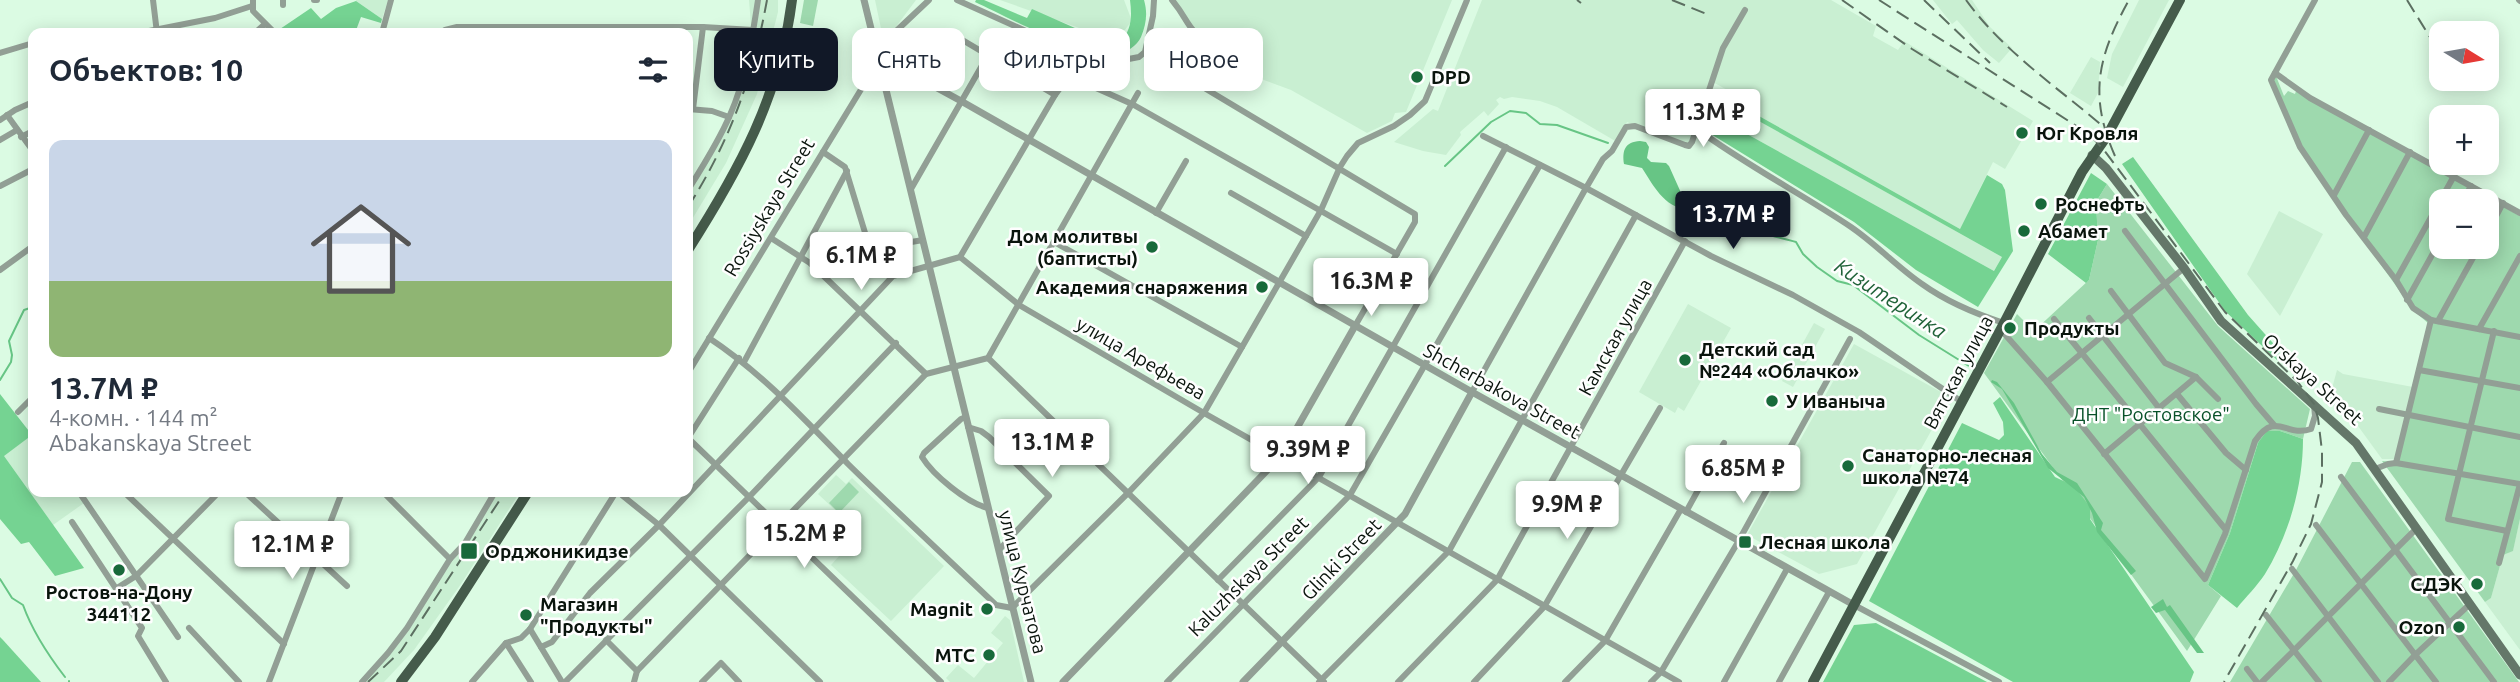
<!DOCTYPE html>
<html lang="ru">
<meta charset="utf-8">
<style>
:root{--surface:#fff;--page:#f6f6f7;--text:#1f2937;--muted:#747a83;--line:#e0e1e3;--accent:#111827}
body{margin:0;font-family:Ubuntu,sans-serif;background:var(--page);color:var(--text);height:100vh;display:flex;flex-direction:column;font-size:26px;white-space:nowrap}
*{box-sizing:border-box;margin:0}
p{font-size:23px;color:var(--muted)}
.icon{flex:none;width:38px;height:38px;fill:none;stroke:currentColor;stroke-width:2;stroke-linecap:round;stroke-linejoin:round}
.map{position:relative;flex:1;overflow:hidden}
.panel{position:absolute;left:28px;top:28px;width:665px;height:469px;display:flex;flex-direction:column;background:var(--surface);border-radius:14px;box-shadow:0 4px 18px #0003}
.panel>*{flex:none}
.hud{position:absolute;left:714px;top:28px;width:665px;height:63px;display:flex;gap:14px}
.needle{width:46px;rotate:101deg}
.controls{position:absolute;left:2429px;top:21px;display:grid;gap:14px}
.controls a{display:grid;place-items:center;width:70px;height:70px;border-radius:14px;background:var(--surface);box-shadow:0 4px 18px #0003;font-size:35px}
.price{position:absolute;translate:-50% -60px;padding:0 16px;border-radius:7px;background:#fff;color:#222;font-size:23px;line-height:46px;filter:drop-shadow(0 2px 4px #0008)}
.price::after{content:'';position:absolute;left:50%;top:42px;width:21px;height:16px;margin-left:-10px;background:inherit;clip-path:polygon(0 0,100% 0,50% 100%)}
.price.on{background:var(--accent);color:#fff}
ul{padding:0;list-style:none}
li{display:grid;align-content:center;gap:14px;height:371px;padding:0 21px}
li+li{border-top:2px solid var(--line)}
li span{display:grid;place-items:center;height:217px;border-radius:14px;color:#555}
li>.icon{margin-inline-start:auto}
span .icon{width:126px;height:126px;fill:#fffc;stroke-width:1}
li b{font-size:30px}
h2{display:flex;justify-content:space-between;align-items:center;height:84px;padding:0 21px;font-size:30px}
.chip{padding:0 24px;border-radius:14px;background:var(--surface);box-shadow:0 4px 18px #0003;font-size:24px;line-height:63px}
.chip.on{background:var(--accent);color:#fff}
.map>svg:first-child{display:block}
.built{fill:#c9efd2}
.green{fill:#9ed9ae;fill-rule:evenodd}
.forest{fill:#75d392}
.water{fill:#67c585}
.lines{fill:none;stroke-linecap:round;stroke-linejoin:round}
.stream{stroke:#67c585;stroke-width:2}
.minor{stroke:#929f95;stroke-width:6}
.tertiary{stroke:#929f95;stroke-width:7}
.secondary{stroke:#647769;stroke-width:9}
.primary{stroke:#455b4b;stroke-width:10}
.rail{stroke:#5c6f61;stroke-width:2;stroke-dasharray:14 7;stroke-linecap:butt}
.poi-dot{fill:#18693a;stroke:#fefefe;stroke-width:2.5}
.labels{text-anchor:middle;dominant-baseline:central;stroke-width:5;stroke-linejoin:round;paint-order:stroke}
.poi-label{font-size:19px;font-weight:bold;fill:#09140c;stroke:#fefefe;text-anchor:start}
.street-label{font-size:19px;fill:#09140c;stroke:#fefefe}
.park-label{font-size:19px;fill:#085129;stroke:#fefefe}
.water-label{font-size:21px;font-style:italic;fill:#206339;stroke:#fefefe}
</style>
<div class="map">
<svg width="2520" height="682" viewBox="0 0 2520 682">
<rect width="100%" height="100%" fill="#dbfbe3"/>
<g class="built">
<path d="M356 0H388L382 19 356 1Z"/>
<path d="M749 0H778V12L757 94 726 163 688 226V192L711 153 742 87 752 38Z"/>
<path d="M875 0H916L877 52 883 38Z"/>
<path d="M1000 0H1124L1132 21 1116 41Z"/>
<path d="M1172 0H1452L1406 112 1395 113 1392 121 1367 133 1291 90 1219 63 1213 57 1218 50 1226 53 1228 45 1215 39 1212 42 1193 32Z"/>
<path d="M1482 0H1831L1876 26 1873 36 1898 50 1904 41 2033 121 2005 169 1993 162 1960 229 1759 116 1761 112 1748 106 1749 102 1711 81 1693 143 1683 145 1627 122 1617 142 1557 107 1540 101 1512 97 1504 99 1500 97 1496 100 1499 104 1488 116 1484 111 1460 132 1461 135 1446 155 1423 151 1394 142 1433 109 1438 111Z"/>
<path d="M1933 0H1972L1990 27 2012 48 1999 63 1983 50 1957 20 1952 24Z"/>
<path d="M2139 0H2169L2123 87 2107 78 2112 54Z"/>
<path d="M2091 57 2100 62 2098 93 2091 106 2070 93Z"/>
<path d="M1713 95 2002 257 1994 271 1709 113Z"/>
<path d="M2279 211 2323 234 2280 316 2247 274Z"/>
<path d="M1688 304 1731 328 1684 411 1678 407 1675 413 1639 392Z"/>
<path d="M1814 323 1825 329 1793 387 1782 381Z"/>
<path d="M1854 344 1950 397 1857 564 1819 574 1747 535Z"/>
<path d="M2337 370 2343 374 2413 387 2395 459H2382L2350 415 2328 403Z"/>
<path d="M32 435 33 492H77L84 503 53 525 3 456Z"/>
<path d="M836 475 846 484 852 478 944 566 891 621 831 565 860 533 818 494Z"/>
<path d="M497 492H520L461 584 414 650 384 682H364L401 639Z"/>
<path d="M2520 519V650L2485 602 2491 598 2503 555 2513 550Z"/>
<path d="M1005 616 1010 620 1024 682H950L946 678 958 665 974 678 1003 643 991 633Z"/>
</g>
<g class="green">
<path d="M804 0H818L813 26 800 23Z"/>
<path d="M2276 76 2284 96 2288 91 2295 94 2296 91 2520 216V519L2513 551 2503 555 2491 598 2485 602 2382 461 2398 462 2429 324 2413 310 2309 163 2273 80ZM2441 201H2487V247H2441Z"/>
<path d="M2107 184 2218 326 2310 409 2303 439 2280 431 2258 443 2230 533 2208 585 2221 596 2187 651 1984 373 2017 314 2034 331 2089 280 2098 240 2096 202Z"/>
<path d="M2352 462H2360L2519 682H2230L2296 570Z"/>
<path d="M849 482 859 492 839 513 829 503Z"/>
</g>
<g class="forest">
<path d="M976 0H984L1027 18 1032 9 1093 36 1120 42C1132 30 1132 16 1130 0H1144C1148 14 1146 24 1141 37 1137 46 1126 53 1116 54 1084 59 1006 16 975 2Z"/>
<path d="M356 1 382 19 381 23 361 17 355 33H284L280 29 311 8 321 19 336 8Z"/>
<path d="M1709 113 1994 271 2002 257 1757 120 1759 116 1960 229 1987 175 2002 184 2005 190 2013 251 1978 307 1916 270 1854 222 1706 131Z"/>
<path d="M2133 157 2248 315 2280 351 2277 360 2225 311 2122 164Z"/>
<path d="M2091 173 2107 184 2096 202 2098 240 2089 280 2086 283 2048 254Z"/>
<path d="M0 394 32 435 4 456 84 568 55 576 29 542 21 544 0 519Z"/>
<path d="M2000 397 2055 477 2074 486 2090 507V519L2194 672 2190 682H2013L1869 601 1962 423 1999 440 2004 435 2003 422 1993 403Z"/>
<path d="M2267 431H2280L2303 439C2303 485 2289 535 2265 574 2257 586 2246 597 2237 608L2208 585 2230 533 2258 443Z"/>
<path d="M1876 623 1987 682H1823L1854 625Z"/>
<path d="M0 637 3 640 41 682H0Z"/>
</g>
<g class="water">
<path d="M1640 141 1646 142 1649 147 1647 158 1651 162 1666 163 1669 166 1682 195 1692 204 1690 208C1667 212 1653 185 1642 168L1624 164C1622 150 1625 142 1640 141Z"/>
<path d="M1992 380 1997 382 2014 403 2042 454 2057 472 2077 483 2103 523 2101 530 2136 571 2131 575 2097 532 2092 513 2084 497 2048 468 2002 389 1991 382Z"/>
<path d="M2163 599 2167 607 2170 605 2204 653H2197L2165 610 2156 613 2151 607Z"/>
</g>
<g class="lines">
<g class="stream">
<path d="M1445 166 1491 122 1510 111 1526 113 1540 124 1557 125 1608 143"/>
<path d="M1692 204C1702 204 1712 193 1723 198 1734 203 1736 216 1745 223 1758 234 1779 237 1796 242L1803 254 1817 267 1837 281 1853 285 1919 335 1972 368"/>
<path d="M0 380 11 362 12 355 9 341 24 310 33 307"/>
<path d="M0 579 12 598 23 605C32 630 48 655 65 677"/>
<path d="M69 681V682"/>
</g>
<g class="minor">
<path d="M153 0 157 33"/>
<path d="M253 0V11L275 33"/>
<path d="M314 0H317"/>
<path d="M957 0 1077 54 1113 62 1139 57 1145 52 1153 16 1154 0"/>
<path d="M1172 0C1192 24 1184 30 1217 46"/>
<path d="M2315 0 2271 80 2300 147 2346 215 2396 280 2413 308 2431 320 2520 337"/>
<path d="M2519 0 2520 1"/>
<path d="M283 5V0"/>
<path d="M139 33 215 18 252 6"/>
<path d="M255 33 265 24"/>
<path d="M382 33 391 0"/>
<path d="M441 33 445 30 457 27H703L753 30"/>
<path d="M954 35 1055 95"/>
<path d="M0 53 33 43"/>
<path d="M886 60 893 34 929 0"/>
<path d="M2275 73 2310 98 2520 213"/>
<path d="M1206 89 1415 214V222L1355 326"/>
<path d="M688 109 712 111 729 117"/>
<path d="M693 109 703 27"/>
<path d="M7 115 33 151"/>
<path d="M0 120 15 110 33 102"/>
<path d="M1697 129C1746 165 1800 193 1851 227 1876 244 1897 267 1922 284 1947 302 1976 314 2004 323"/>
<path d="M1483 136 1586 188 1711 256 1793 295 1859 332 1962 402"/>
<path d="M21 137 33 131"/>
<path d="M0 140 17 130"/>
<path d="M823 152 845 167 870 249 923 240"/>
<path d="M0 186 33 169"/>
<path d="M911 189 988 55"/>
<path d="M688 190C703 166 719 141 730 115 746 79 752 39 758 0"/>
<path d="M1231 193 1306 236"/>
<path d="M2334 195 2369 130"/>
<path d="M2463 201 2471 186"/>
<path d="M1156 213 1186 161"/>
<path d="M2125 231 2256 404 2274 425"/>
<path d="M2487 233 2503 203"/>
<path d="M2364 237 2410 152"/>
<path d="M771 238 810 263 926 374"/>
<path d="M1054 242 1242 347"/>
<path d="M960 257 1019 305 1204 413 1679 682"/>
<path d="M0 270 33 246"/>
<path d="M2396 280 2454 176"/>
<path d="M2111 291 2165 363 2196 377 2218 399"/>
<path d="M2407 300 2441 239"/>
<path d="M2089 318 2159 408"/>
<path d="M2054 319 2226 530"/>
<path d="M2438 321 2479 247"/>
<path d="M2479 329 2520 256"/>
<path d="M2001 330 2047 382 2205 579 2225 534 2255 441C2276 410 2286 438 2311 429L2315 416 2314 405"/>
<path d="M2494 331 2448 519 2507 531"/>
<path d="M709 338C762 373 804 419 848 464 897 512 947 558 996 605L1012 608 1128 493 1204 413 1321 210 1340 167 1347 156 1358 143 1394 126 1410 115 1425 101 1467 0"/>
<path d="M988 358 1324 682"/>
<path d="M744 362 847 171"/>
<path d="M2419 370 2520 388"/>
<path d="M688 373 879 60"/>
<path d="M2047 382 2184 268"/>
<path d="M1472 392 1586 188 1603 159 1612 151 1626 127 1635 126 1685 145 1689 146 1692 142 1723 48 1745 10"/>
<path d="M2177 394 2226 453 2246 470"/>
<path d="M2379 409 2520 437"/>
<path d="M18 412 33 397"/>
<path d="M966 417 961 419 924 453 922 457C933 475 967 503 988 508"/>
<path d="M968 427 981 431 989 437 1049 496 999 550"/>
<path d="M688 438 941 682"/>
<path d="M688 438 739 358"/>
<path d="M2104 454 2196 377"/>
<path d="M2396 463 2431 320"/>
<path d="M2375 469 2388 464 2396 463 2520 484"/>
<path d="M2341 477 2494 682"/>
<path d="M79 492 178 637"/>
<path d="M124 492 284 644"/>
<path d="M245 492 347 586"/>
<path d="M383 492 450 559"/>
<path d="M618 492 659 525 820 682"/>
<path d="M1686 512 1724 443"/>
<path d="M72 522 142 628 138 636 166 682"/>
<path d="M2316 525 2436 682"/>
<path d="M2499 563 2520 484"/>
<path d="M2292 569 2378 682"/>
<path d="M1218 580 1319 477 1506 147"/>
<path d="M117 588 136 576 219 492"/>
<path d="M1854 605 1999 682"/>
<path d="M2266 615 2319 682"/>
<path d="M189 628 239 682"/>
<path d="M530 629 562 682"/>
<path d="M606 640 637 671"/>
<path d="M506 643 531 682"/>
<path d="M541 647 552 642 590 593 659 525 893 276 960 257 1055 95 1069 76 1132 104 1397 254"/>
<path d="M2247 669 2257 682"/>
<path d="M269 682 342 492"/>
<path d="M362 682 388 653 407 628 450 559 465 543 495 492"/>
<path d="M472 682 506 643 521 638 530 629 616 492"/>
<path d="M565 682 749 497 896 343"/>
<path d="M634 682 637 671 926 374 988 358 1138 93"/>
<path d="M702 682 721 663 739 682"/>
<path d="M1167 682 1350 495 1540 165"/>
<path d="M1319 682 1449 551 1636 215"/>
<path d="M1398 682 1497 580 1685 241"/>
<path d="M1474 682 1544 607 1660 408"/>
<path d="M1565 682 1605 641 1681 509"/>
<path d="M1651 682 1661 672 1738 542 1850 339"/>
<path d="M1724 682 1787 569"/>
<path d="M1779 682 1829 592"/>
<path d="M2262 682 2417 528"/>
<path d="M2389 682 2415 655 2470 604"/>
</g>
<g class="tertiary">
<path d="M864 0 1031 682"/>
<path d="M879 60H886L961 101 1472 392 1854 605"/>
<path d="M1063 682 1281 456 1355 326"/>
<path d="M1243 682 1405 514 1472 392"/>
</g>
<path class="secondary" d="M2092 155 2106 168 2184 268 2221 321 2356 443 2520 675"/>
<g class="primary">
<path d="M688 250C739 170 780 96 792 0"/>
<path d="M401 682 435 637 528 492"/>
<path d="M1813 682 2004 323 2082 172 2107 136 2180 0"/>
</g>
<g class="rail">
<path d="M1577 0 1581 3"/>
<path d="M1672 0 1709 15"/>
<path d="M1842 0 1912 49 2007 107"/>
<path d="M1879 0 2089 134 2104 150 2225 312 2297 381 2314 404 2318 418 2322 451V482L2311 524 2293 561 2224 682"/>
<path d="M1924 0 1990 63"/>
<path d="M1966 0C2003 51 2057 87 2105 128"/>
<path d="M2407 0 2441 55"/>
<path d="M2463 79 2477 92"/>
<path d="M2115 156C2088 95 2098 56 2129 0"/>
<path d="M688 207C730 141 753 77 767 0"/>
<path d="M368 682 401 651 505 492"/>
</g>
</g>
<g class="poi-dot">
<circle cx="1417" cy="77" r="7"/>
<circle cx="2022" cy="133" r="7"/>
<circle cx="2041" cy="204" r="7"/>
<circle cx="2024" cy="231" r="7"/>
<circle cx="1152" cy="247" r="7"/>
<circle cx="1262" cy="287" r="7"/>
<circle cx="2010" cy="328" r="7"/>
<circle cx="1685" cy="360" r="7"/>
<circle cx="1772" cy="401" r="7"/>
<circle cx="1848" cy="466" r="7"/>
<rect x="1738" y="535" width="14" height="14" rx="3.5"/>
<rect x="460" y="542" width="18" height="18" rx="3.5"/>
<circle cx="119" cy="570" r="7"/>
<circle cx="2477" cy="584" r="7"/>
<circle cx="987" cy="609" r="7"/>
<circle cx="526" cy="615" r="7"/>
<circle cx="2459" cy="627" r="7"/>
<circle cx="989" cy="655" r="7"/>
</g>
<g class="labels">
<g class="poi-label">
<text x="1431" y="77">DPD</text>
<text x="2036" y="133">Юг Кровля</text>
<text x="2055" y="204">Роснефть</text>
<text x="2038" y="231">Абамет</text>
<text x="1138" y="236" text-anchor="end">Дом молитвы<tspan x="1138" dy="22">(баптисты)</tspan></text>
<text x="1248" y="287" text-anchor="end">Академия снаряжения</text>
<text x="2024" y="328">Продукты</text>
<text x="1699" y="349">Детский сад<tspan x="1699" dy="22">№244 «Облачко»</tspan></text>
<text x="1786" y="401">У Иваныча</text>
<text x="1862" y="455">Санаторно-лесная<tspan x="1862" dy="22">школа №74</tspan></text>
<text x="1759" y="542">Лесная школа</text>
<text x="485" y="551">Орджоникидзе</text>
<text x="2463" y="584" text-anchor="end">СДЭК</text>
<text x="119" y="592" text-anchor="middle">Ростов-на-Дону<tspan x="119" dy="22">344112</tspan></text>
<text x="540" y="604">Магазин<tspan x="540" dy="22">"Продукты"</tspan></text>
<text x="973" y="609" text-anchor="end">Magnit</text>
<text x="2445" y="627" text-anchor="end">Ozon</text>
<text x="975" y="655" text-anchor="end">МТС</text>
</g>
<g class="street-label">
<text transform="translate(769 207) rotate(-59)">Rossiyskaya Street</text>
<text transform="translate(1615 337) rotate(-61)">Камская улица</text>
<text transform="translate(1141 358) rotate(30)">улица Арефьева</text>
<text transform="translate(1958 372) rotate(-62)">Вятская улица</text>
<text transform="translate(2313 379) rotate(42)">Orskaya Street</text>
<text transform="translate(1502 391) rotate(29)">Shcherbakova Street</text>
<text transform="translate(1341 559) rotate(-46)">Glinki Street</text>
<text transform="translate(1248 576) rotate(-45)">Kaluzhskaya Street</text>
<text transform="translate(1023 582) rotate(76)">улица Курчатова</text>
</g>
<g class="park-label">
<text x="2151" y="414">ДНТ "Ростовское"</text>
</g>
<g class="water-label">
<text transform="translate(1891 298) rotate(33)">Кизитеринка</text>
</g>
</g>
</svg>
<div class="controls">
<a><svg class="needle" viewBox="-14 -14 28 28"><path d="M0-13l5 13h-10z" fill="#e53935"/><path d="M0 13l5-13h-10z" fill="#747a83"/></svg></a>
<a>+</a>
<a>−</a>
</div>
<b class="price" style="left:1703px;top:149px">11.3M ₽</b>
<b class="price on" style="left:1733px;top:251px">13.7M ₽</b>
<b class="price" style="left:861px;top:292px">6.1M ₽</b>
<b class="price" style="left:1371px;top:318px">16.3M ₽</b>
<b class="price" style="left:1052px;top:479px">13.1M ₽</b>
<b class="price" style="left:1308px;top:486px">9.39M ₽</b>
<b class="price" style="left:1743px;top:505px">6.85M ₽</b>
<b class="price" style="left:1567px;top:541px">9.9M ₽</b>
<b class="price" style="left:804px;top:570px">15.2M ₽</b>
<b class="price" style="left:292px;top:581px">12.1M ₽</b>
<div class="hud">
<a class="chip on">Купить</a>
<a class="chip">Снять</a>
<a class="chip">Фильтры</a>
<a class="chip">Новое</a>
</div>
<section class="panel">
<h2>Объектов: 10<svg class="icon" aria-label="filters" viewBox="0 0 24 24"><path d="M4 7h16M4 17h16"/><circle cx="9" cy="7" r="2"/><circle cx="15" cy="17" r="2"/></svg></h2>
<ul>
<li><span style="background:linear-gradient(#c9d6e8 65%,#8fb573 0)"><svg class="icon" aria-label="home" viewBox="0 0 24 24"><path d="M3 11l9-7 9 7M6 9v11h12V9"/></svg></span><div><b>13.7M ₽</b><p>4-комн. · 144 m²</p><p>Abakanskaya Street</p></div></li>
</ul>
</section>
</div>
